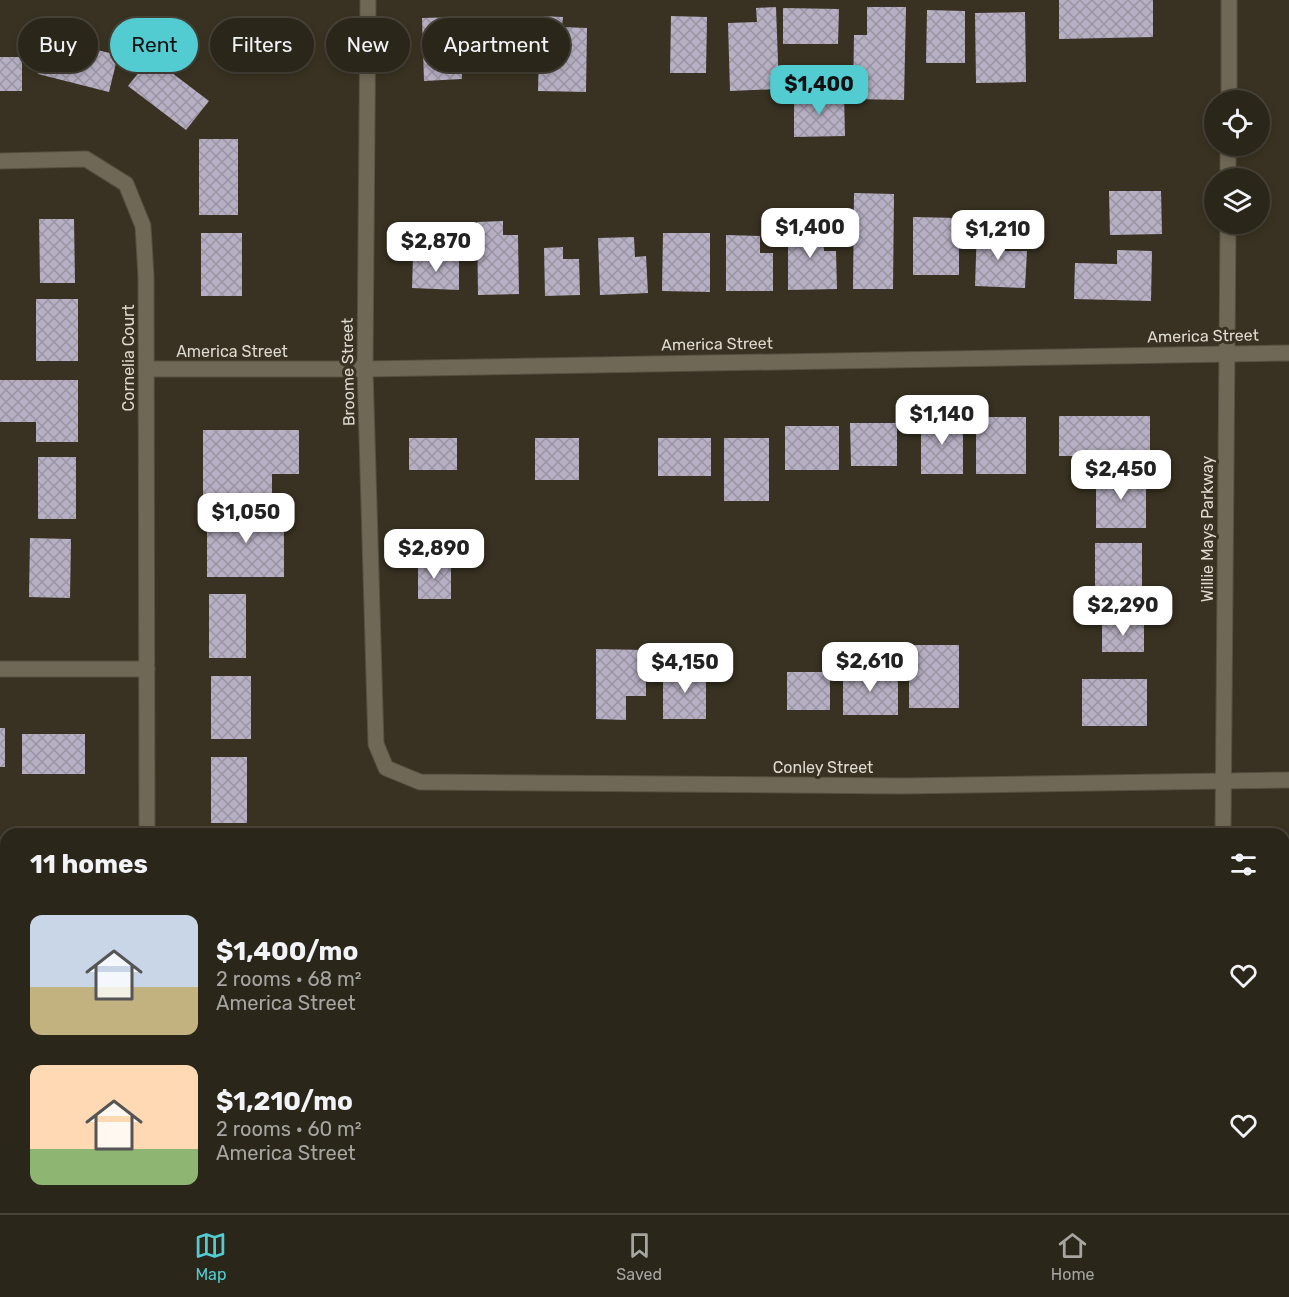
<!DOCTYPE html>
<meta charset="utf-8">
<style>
:root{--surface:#2b261a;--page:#373227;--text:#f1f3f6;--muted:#a6a5a2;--line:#474339;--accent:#52ccd0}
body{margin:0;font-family:Rubik,sans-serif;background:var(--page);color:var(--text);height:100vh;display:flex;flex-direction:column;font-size:22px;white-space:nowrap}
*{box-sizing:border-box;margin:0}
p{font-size:20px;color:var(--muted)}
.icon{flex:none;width:33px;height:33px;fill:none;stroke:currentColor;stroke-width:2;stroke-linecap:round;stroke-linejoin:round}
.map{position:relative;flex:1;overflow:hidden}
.sheet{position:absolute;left:0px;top:828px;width:1290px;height:386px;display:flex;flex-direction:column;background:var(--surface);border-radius:18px 18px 0 0;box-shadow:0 3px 9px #0003,0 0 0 2px var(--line)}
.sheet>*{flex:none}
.top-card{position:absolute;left:18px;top:18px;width:600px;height:54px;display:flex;gap:12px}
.tools{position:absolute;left:1204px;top:90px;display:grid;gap:12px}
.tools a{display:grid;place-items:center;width:66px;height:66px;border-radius:50%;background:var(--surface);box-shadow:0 3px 9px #0003,0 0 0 2px var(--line);font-size:30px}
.price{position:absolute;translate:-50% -51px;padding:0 14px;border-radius:12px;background:#fff;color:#222;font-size:20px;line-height:39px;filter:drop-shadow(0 2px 3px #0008)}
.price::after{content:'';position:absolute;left:50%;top:36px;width:18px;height:14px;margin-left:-9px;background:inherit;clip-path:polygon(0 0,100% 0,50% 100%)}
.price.current{background:var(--accent);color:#111}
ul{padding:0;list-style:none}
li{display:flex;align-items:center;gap:18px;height:150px;padding:0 30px}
li span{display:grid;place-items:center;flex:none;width:168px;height:120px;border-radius:12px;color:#555}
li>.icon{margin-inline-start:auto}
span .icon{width:72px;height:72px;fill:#fffc;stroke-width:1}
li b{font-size:26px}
h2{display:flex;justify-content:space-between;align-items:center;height:72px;padding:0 30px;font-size:26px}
.chip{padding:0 21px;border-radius:27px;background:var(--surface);box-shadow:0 3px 9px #0003,0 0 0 2px var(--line);font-size:21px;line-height:54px}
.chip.current{background:var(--accent);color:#111}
.dock{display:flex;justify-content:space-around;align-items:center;height:84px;border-top:2px solid var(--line);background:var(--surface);font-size:16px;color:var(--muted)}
.dock a{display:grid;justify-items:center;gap:3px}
.dock .current{color:var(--accent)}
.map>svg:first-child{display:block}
.building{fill:url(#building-cross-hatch)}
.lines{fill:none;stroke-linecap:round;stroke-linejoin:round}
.minor-casing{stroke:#555041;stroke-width:17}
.minor{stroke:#6f6856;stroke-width:15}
.labels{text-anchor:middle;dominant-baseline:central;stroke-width:6;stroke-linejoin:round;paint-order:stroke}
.street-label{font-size:16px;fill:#dedacf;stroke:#393222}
</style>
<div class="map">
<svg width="1289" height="1213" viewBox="0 0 1289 1213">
<defs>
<pattern id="building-cross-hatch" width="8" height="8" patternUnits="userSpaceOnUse" patternTransform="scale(1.5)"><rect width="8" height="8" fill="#b7b0c4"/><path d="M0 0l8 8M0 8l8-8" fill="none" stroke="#9a94a2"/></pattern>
</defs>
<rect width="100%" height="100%" fill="#393222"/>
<g class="building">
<path d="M1059 0H1153V37L1059 39Z"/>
<path d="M776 7 779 89 730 91 728 23 757 22 756 8Z"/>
<path d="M867 7H906L904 100 853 99 854 35H867Z"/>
<path d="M783 8 839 9 838 44H783Z"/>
<path d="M927 10 965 11V63H926Z"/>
<path d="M1025 12 1026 82 976 83 975 13Z"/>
<path d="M540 16 563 17 562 27 587 28 586 92 538 91Z"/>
<path d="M671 16 707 17 706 73H670Z"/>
<path d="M460 17 462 79 424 81 422 18Z"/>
<path d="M47 38 118 55 109 92 38 74Z"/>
<rect x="0" y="57" width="22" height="34"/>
<path d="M151 57 209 101 186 130 128 86Z"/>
<path d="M844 95 845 136 794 137V96Z"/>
<rect x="199" y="139" width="39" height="76"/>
<path d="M1109 191H1161L1162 234 1110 235Z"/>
<path d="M854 193 894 194 893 289H853Z"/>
<path d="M913 217 959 218V275H913Z"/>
<path d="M39 219H74L75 283H40Z"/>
<path d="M503 221V235H518L519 294 478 295 477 222Z"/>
<path d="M823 223 824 251H836L837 289 788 290V224Z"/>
<path d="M977 228 1006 229 1005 251H1027L1025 288 975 286Z"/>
<rect x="201" y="233" width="41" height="63"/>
<path d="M663 233H710V292L662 291Z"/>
<path d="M726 235 760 236V253H773V291H726Z"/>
<path d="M634 237 635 257 646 256 648 293 600 295 598 238Z"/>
<path d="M563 247V259H579L580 295 545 296 544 248Z"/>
<path d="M1117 250 1152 251 1151 301 1074 299 1075 263 1117 264Z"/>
<path d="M413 257 459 258V290L412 288Z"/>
<rect x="36" y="299" width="42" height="62"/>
<path d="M0 380H78V442H36V422H0Z"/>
<rect x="1059" y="416" width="91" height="40"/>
<rect x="976" y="417" width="50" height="57"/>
<rect x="921" y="419" width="42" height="55"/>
<path d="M850 423H897V466H851Z"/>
<rect x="785" y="426" width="54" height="44"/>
<path d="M203 430H299V474H272V497H203Z"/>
<rect x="409" y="438" width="48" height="32"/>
<rect x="535" y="438" width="44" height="42"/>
<rect x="658" y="438" width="53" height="38"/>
<rect x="724" y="438" width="45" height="63"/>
<rect x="38" y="457" width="38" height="62"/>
<rect x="1096" y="474" width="50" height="54"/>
<rect x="207" y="511" width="77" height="66"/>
<path d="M30 538 71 539 70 598 29 597Z"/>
<rect x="1095" y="543" width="47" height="44"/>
<rect x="418" y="561" width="33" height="38"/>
<rect x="209" y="594" width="37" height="64"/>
<rect x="1102" y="621" width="42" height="31"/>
<rect x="909" y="645" width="50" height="63"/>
<path d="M596 649 646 650V696H626V720L596 719Z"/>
<rect x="663" y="669" width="43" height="50"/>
<rect x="843" y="671" width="55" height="44"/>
<rect x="787" y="672" width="43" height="38"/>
<rect x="211" y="676" width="40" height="63"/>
<rect x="1082" y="679" width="65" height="47"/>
<rect x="0" y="728" width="5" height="39"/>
<rect x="22" y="734" width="63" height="40"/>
<rect x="211" y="757" width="36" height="66"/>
<rect x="1088" y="830" width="59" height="4"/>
<rect x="0" y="1066" width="6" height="38"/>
<rect x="138" y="1208" width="37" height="5"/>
</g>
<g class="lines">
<g class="minor-casing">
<g id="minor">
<path d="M368 0 365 369 376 744 386 768 420 782 902 786 1289 780"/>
<path d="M1229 100V0"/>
<path d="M0 161 86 159 126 184 143 226 146 276 147 834"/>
<path d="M1228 178V146"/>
<path d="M147 369H365L1289 353"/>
<path d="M0 669H147"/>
<path d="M1223 834 1228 224"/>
<path d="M0 1001 6 1000"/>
<path d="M1284 1198H1289"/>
<path d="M664 1213V1208"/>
<path d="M1221 1213V1208"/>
</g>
</g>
<use href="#minor" class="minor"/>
</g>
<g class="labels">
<g class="street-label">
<text transform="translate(1203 336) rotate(-1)">America Street</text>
<text transform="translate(717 344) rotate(-1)">America Street</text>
<text x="232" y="351">America Street</text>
<text transform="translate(128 358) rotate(-90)">Cornelia Court</text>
<text transform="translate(348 372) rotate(-91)">Broome Street</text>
<text transform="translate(1207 529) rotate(-90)">Willie Mays Parkway</text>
<text x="823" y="767">Conley Street</text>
</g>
</g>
</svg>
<div class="tools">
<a><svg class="icon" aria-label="locate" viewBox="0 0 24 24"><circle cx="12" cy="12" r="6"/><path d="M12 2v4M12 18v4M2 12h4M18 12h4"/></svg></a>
<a><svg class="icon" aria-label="layers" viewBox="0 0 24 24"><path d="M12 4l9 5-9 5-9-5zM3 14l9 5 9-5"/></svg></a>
</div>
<b class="price current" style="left:819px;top:116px">$1,400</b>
<b class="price" style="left:810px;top:259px">$1,400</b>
<b class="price" style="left:998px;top:261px">$1,210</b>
<b class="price" style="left:436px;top:273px">$2,870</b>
<b class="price" style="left:942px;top:446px">$1,140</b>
<b class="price" style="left:1121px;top:501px">$2,450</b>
<b class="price" style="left:246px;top:544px">$1,050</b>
<b class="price" style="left:434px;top:580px">$2,890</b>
<b class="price" style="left:1123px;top:637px">$2,290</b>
<b class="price" style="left:870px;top:693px">$2,610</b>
<b class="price" style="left:685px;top:694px">$4,150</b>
<div class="top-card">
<a class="chip">Buy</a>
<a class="chip current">Rent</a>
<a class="chip">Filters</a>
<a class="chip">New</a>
<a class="chip">Apartment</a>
</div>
<section class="sheet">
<h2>11 homes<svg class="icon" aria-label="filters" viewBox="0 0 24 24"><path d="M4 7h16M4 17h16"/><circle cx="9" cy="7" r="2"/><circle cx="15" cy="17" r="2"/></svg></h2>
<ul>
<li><span style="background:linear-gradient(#c9d6e8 60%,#c2b280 0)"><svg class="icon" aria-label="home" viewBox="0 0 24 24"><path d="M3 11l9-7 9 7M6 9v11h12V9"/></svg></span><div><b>$1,400/mo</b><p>2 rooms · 68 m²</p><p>America Street</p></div><svg class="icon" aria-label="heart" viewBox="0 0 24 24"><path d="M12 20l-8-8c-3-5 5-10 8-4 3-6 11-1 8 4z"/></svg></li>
<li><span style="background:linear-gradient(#ffd9b3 70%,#8fb573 0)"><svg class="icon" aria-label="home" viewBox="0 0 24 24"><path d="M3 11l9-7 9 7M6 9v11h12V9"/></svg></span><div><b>$1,210/mo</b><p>2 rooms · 60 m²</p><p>America Street</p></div><svg class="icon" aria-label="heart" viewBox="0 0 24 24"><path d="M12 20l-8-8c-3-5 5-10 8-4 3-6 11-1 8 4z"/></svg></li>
</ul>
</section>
</div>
<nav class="dock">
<a class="current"><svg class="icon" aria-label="map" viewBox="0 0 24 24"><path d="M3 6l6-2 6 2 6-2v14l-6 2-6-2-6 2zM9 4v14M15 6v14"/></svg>Map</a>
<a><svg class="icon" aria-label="saved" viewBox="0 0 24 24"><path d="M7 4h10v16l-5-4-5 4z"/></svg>Saved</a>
<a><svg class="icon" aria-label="home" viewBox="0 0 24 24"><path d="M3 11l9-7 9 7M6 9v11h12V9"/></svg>Home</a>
</nav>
